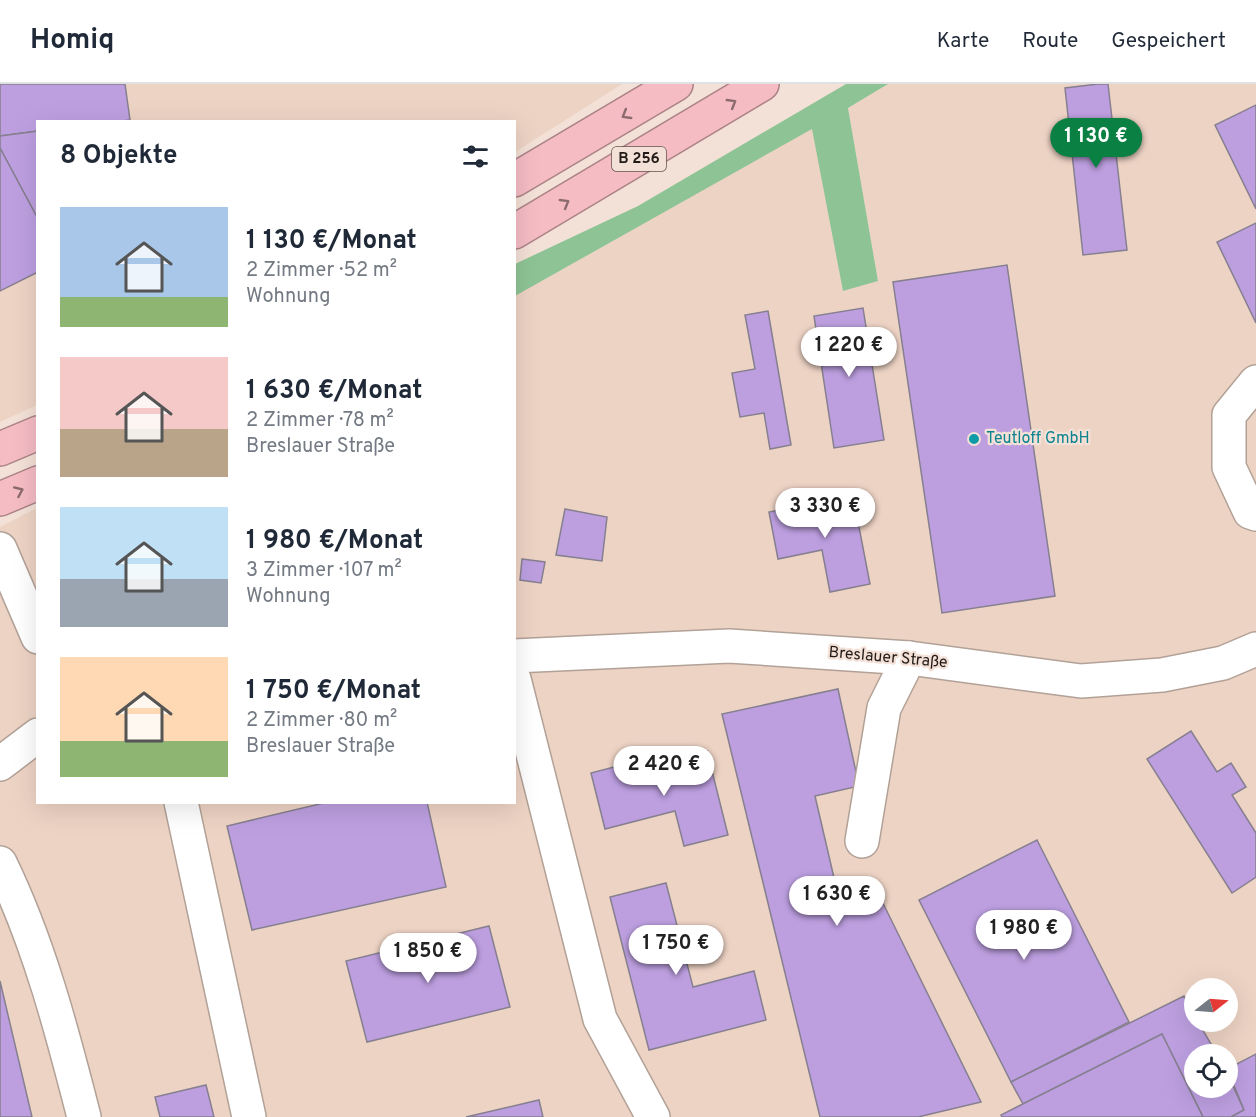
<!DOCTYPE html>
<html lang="de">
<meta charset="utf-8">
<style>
:root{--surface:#fff;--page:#f2f2f3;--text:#1f2937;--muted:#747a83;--line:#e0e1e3;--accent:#0b8043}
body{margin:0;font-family:Overpass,sans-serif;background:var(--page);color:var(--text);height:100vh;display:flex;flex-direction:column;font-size:22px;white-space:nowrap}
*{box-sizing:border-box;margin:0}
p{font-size:20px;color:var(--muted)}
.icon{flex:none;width:33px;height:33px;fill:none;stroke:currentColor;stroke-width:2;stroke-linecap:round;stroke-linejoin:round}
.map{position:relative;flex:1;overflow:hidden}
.drawer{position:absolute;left:36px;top:36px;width:480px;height:684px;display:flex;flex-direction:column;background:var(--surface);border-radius:0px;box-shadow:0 6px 24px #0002}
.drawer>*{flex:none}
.needle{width:39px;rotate:73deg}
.controls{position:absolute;left:1184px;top:894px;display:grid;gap:12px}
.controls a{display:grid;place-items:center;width:54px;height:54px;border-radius:50%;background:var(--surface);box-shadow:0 6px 24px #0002;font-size:30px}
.price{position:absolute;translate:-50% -51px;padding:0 14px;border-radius:21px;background:#fff;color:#222;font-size:20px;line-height:39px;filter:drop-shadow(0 2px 3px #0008)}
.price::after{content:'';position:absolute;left:50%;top:36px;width:18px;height:14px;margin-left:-9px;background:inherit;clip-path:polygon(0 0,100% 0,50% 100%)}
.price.on{background:var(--accent);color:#fff}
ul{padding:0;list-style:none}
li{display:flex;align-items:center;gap:18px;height:150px;padding:0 24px}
li span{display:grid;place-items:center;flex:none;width:168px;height:120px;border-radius:0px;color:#555}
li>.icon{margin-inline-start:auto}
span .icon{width:72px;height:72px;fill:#fffc;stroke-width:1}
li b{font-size:26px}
h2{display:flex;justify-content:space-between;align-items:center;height:72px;padding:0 24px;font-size:26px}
header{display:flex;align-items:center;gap:36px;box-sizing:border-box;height:84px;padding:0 30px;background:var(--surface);border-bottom:2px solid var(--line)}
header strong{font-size:28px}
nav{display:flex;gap:33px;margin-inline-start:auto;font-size:21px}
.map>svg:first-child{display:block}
.built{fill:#edd3c4;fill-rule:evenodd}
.green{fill:#8ec495}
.building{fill:#bd9fe0;stroke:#867f8f;stroke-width:1.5}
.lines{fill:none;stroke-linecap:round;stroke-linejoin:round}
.minor-casing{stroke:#b2a197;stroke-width:36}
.highway-casing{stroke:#ab8387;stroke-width:36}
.minor{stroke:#fff;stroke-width:33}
.highway{stroke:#f5bcc4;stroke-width:33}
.oneway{stroke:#8b6b6e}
.culture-dot{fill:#0f9aa8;stroke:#f3e0d6;stroke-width:2}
.labels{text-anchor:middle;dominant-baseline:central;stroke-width:4.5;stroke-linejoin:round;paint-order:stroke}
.shield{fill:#f3e0d6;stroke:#605550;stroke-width:1.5}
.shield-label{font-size:15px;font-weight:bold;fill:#211a17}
.culture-label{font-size:16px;fill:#0d838f;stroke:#f3e0d6;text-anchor:start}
.street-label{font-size:16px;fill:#211a17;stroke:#f3e0d6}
</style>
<header>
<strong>Homiq</strong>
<nav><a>Karte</a><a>Route</a><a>Gespeichert</a></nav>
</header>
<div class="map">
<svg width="1256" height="1033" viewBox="0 0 1256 1033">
<rect width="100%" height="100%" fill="#f3e0d6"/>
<g class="built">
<path d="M0 0H622L515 68 514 38H38L37 321 0 338Z"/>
<path d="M888 0H1256V1033H0V443L37 424 38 718H514L515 212 813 44 843 207 878 197 848 24ZM1194 904H1227V938H1194ZM1194 970H1227V1004H1194Z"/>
</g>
<path class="green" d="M846 0H888L848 24 878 197 843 207 812 45 515 212V180L638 122Z"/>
<g class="building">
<path d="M0 0H125L130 36 115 38H38V47L0 52Z"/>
<path d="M1098 0H1108L1127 166 1083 171 1065 4Z"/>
<path d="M1256 21V125L1215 41Z"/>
<path d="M38 47V135L0 64V52Z"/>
<path d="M0 64 38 135V188L0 207Z"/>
<path d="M1256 139V239L1217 158Z"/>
<path d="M1007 181 1055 512 942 529 893 198Z"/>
<path d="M863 224 884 356 834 364 814 232Z"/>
<path d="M768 227 791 361 770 365 764 329 740 333 732 289 755 285 745 231Z"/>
<path d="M853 412 870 500 830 508 822 466 778 475 769 428Z"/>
<path d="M565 425 607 433 602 477 556 471Z"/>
<path d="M522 475 545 478 541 499 520 496Z"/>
<path d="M838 605 859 702 815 712 838 811 875 803 981 1018 918 1033H820L722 630Z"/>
<path d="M1191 647 1217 688 1231 679 1246 703 1232 711 1256 749V793L1232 809 1147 675Z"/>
<path d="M707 667 728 751 684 762 675 727 605 745 591 689 622 681 624 689Z"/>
<path d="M328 718H427L446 803 252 846 227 742Z"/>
<path d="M1037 756 1129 938 1011 998 919 816Z"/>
<path d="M666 799 693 903 754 887 766 936 649 966 610 813Z"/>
<path d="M489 842 510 923 367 958 346 877Z"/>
<path d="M0 897 32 1033H0Z"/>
<path d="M1184 912 1194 930V938H1198L1217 970H1194V1004H1227V989L1244 1026 1231 1033H1203L1162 950 1023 1020 1011 998Z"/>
<path d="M1162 950 1203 1033H1002L1001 1031Z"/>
<path d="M1256 970V1033H1231L1244 1026 1227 985Z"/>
<path d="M206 1001 214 1033H160L155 1013Z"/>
<path d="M539 1016 543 1033H466Z"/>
</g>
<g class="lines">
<g class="minor-casing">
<g id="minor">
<path d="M1256 298 1229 331V383L1250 428 1256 430"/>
<path d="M0 465 38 553"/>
<path d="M514 572 729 562 909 574 1081 597 1162 591 1223 579 1256 565"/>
<path d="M514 595 600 935 653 1033"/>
<path d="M0 680 38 651"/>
<path d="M181 718 249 1033"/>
<path d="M862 757 884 624 909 574"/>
<path d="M0 779C39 859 62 947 84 1033"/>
</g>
</g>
<g class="highway-casing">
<g id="highway">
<path d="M514 96 676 0"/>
<path d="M514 148 762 0"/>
<path d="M0 365 38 349"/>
<path d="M0 415 38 399"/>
</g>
</g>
<use href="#minor" class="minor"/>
<use href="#highway" class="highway"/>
</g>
<defs><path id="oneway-chevron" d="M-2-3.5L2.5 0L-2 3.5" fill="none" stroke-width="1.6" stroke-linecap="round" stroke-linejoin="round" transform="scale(1.5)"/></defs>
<g class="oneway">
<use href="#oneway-chevron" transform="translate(732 19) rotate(-31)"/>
<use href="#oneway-chevron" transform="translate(626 31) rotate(149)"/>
<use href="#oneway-chevron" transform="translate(565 119) rotate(-30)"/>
<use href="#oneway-chevron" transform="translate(19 407) rotate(-24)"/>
</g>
<circle class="culture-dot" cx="974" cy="355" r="6"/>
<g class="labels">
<rect class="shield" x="612" y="63" width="54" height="24" rx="4.5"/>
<g class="shield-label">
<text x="639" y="75">B 256</text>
</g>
<g class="culture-label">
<text x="986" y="355">Teutloff GmbH</text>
</g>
<g class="street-label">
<text transform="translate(888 574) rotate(5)">Breslauer Straße</text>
</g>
</g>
</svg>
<div class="controls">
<a><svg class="needle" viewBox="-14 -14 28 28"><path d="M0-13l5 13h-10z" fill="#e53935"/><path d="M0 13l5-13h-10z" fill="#747a83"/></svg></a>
<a><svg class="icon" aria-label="locate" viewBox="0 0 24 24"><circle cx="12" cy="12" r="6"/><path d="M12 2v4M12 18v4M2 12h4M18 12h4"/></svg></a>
</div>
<b class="price on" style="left:1096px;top:85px">1 130 €</b>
<b class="price" style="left:849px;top:294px">1 220 €</b>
<b class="price" style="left:825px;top:455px">3 330 €</b>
<b class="price" style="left:664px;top:713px">2 420 €</b>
<b class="price" style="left:837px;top:843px">1 630 €</b>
<b class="price" style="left:1024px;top:877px">1 980 €</b>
<b class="price" style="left:676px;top:892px">1 750 €</b>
<b class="price" style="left:428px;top:900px">1 850 €</b>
<section class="drawer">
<h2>8 Objekte<svg class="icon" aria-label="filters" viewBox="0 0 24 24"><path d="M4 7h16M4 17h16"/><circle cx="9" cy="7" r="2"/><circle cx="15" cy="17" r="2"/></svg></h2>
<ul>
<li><span style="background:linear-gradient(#a9c7e8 75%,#8fb573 0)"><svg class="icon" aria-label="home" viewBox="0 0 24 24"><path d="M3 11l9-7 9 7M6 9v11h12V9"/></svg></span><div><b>1 130 €/Monat</b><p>2 Zimmer · 52 m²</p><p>Wohnung</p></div></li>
<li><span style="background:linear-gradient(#f6c9c9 60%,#b9a48a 0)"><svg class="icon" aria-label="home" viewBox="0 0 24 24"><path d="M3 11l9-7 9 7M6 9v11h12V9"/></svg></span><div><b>1 630 €/Monat</b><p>2 Zimmer · 78 m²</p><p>Breslauer Straße</p></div></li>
<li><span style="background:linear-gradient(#bfe0f5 60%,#9aa5b1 0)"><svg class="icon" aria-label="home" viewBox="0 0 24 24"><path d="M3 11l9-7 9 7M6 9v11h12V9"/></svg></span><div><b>1 980 €/Monat</b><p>3 Zimmer · 107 m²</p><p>Wohnung</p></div></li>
<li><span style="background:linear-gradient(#ffd9b3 70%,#8fb573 0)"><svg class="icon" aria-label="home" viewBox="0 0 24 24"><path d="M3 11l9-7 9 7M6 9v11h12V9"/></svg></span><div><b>1 750 €/Monat</b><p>2 Zimmer · 80 m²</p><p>Breslauer Straße</p></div></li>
</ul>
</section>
</div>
